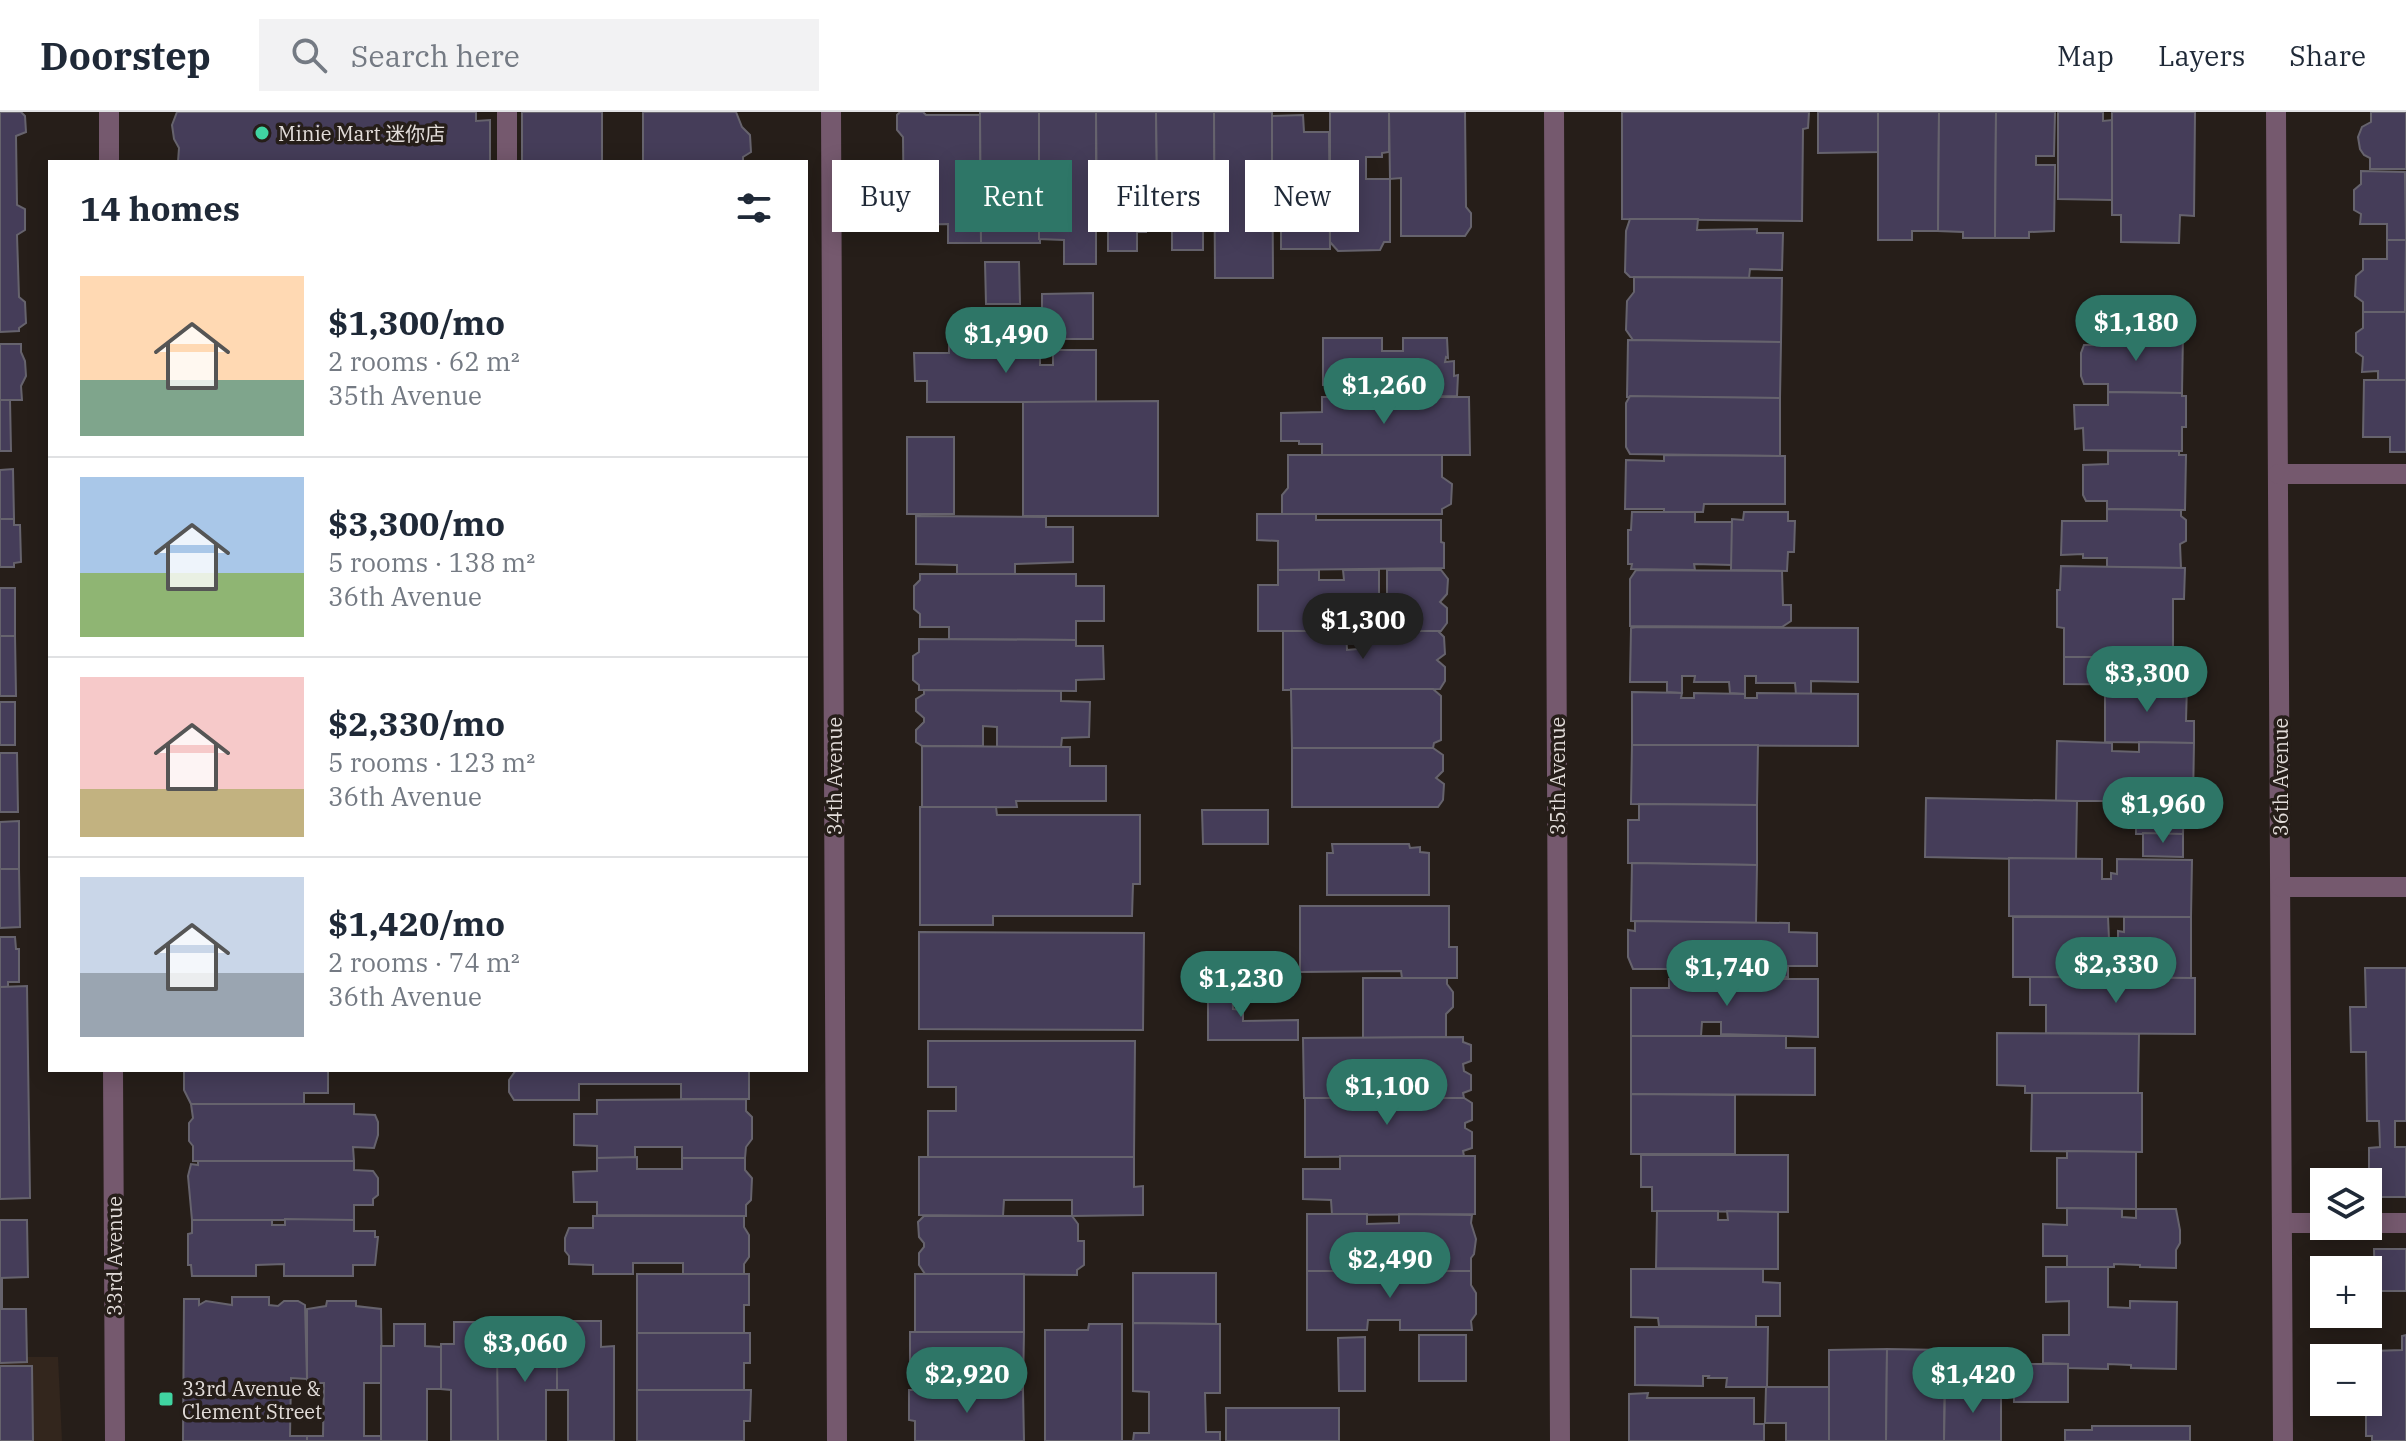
<!DOCTYPE html>
<meta charset="utf-8">
<style>
:root{--surface:#fff;--page:#f2f2f3;--text:#1f2937;--muted:#747a83;--line:#e0e1e3;--accent:#2e7667}
body{margin:0;font-family:"IBM Plex Serif","Noto Sans SC",serif;background:var(--page);color:var(--text);height:100vh;display:flex;flex-direction:column;font-size:30px;white-space:nowrap}
*{box-sizing:border-box;margin:0}
p{font-size:26px;color:var(--muted)}
.icon{flex:none;width:44px;height:44px;fill:none;stroke:currentColor;stroke-width:2;stroke-linecap:round;stroke-linejoin:round}
.map{position:relative;flex:1;overflow:hidden}
.drawer{position:absolute;left:48px;top:48px;width:760px;height:912px;display:flex;flex-direction:column;background:var(--surface);border-radius:0px;box-shadow:0 4px 20px #0003}
.drawer>*{flex:none}
.banner{position:absolute;left:832px;top:48px;width:760px;height:72px;display:flex;gap:16px}
.fabs{position:absolute;left:2310px;top:1056px;display:grid;gap:16px}
.fabs a{display:grid;place-items:center;width:72px;height:72px;border-radius:0px;background:var(--surface);box-shadow:0 4px 20px #0003;font-size:40px}
.price{position:absolute;translate:-50% -68px;padding:0 18px;border-radius:28px;background:var(--accent);color:#fff;font-size:26px;line-height:52px;filter:drop-shadow(0 2px 4px #0008)}
.price::after{content:'';position:absolute;left:50%;top:48px;width:24px;height:18px;margin-left:-12px;background:inherit;clip-path:polygon(0 0,100% 0,50% 100%)}
.price.active{background:#222;color:#fff}
ul{padding:0;list-style:none}
li{display:flex;align-items:center;gap:24px;height:200px;padding:0 32px}
li+li{border-top:2px solid var(--line)}
li span{display:grid;place-items:center;flex:none;width:224px;height:160px;border-radius:0px;color:#555}
li>.icon{margin-inline-start:auto}
span .icon{width:96px;height:96px;fill:#fffc;stroke-width:1}
li b{font-size:34px}
h2{display:flex;justify-content:space-between;align-items:center;height:96px;padding:0 32px;font-size:34px}
.chip{padding:0 28px;border-radius:0px;background:var(--surface);box-shadow:0 4px 20px #0003;font-size:28px;line-height:72px}
.chip.active{background:var(--accent);color:#fff}
header{display:flex;align-items:center;gap:48px;box-sizing:border-box;height:112px;padding:0 40px;background:var(--surface);border-bottom:2px solid var(--line)}
header strong{font-size:38px}
nav{display:flex;gap:44px;margin-inline-start:auto;font-size:28px}
.search{width:560px;height:72px;background:var(--page);display:flex;align-items:center;gap:20px;box-sizing:border-box;padding:0 28px;border-radius:0px;color:var(--muted);font-size:30px}
.map>svg:first-child{display:block}
.built{fill:#33261d}
.building{fill:#453d59;stroke:#66636d;stroke-width:2}
.lines{fill:none;stroke-linecap:round;stroke-linejoin:round}
.minor{stroke:#75596e;stroke-width:20}
.poi-dot{fill:#40d4a1;stroke:#261e19;stroke-width:3}
.labels{text-anchor:middle;dominant-baseline:central;stroke-width:7;stroke-linejoin:round;paint-order:stroke}
.poi-label{font-size:20px;fill:#e2dcd9;stroke:#261e19;text-anchor:start}
.street-label{font-size:20px;fill:#e2dcd9;stroke:#261e19}
</style>
<header>
<strong>Doorstep</strong>
<div class="search"><svg class="icon" aria-label="search" viewBox="0 0 24 24"><circle cx="10" cy="10" r="6"/><path d="M15 15l6 6"/></svg>Search here</div>
<nav><a>Map</a><a>Layers</a><a>Share</a></nav>
</header>
<div class="map">
<svg width="2406" height="1329" viewBox="0 0 2406 1329">
<rect width="100%" height="100%" fill="#261e19"/>
<path class="built" d="M0 1245H58L62 1329H0Z"/>
<g class="building">
<path d="M0 0H21L25 4 26 20 16 24 17 93 25 97V118L17 123 19 185 25 190 26 211 19 216V219L0 220Z"/>
<path d="M177 0H476V9L490 8V50H178L179 36 174 27 172 13Z"/>
<rect x="522" y="0" width="80" height="50"/>
<path d="M643 0H736L742 15 750 23 751 40 743 45V50H643Z"/>
<path d="M900 0H923L926 3H980L981 131H948V112L904 113 903 25 897 18V3Z"/>
<path d="M980 0H1039L1040 131H981Z"/>
<path d="M1039 0H1096V152H1064V128L1039 127Z"/>
<path d="M1096 0H1156L1157 68H1146V120H1137V139H1108V112H1097Z"/>
<path d="M1156 0H1214L1215 111 1203 110V138H1172V110L1165 111 1164 68H1157Z"/>
<path d="M1214 0H1272L1273 166H1215Z"/>
<path d="M1330 0H1389V40L1382 41V45H1366V67H1390V130H1384L1380 138 1338 139 1330 130Z"/>
<path d="M1389 0H1465L1466 95 1471 101V115L1465 124H1401V66L1390 67Z"/>
<path d="M1622 0H1809L1808 16 1803 17 1802 109 1622 107Z"/>
<path d="M1818 0H1878L1879 40 1818 41Z"/>
<path d="M1878 0H1939L1938 119H1912V128H1878Z"/>
<path d="M1939 0H1996L1995 126H1963V120L1938 119Z"/>
<path d="M1996 0H2055L2054 44H2036V53H2055L2054 119 2029 120V126H1995Z"/>
<path d="M2058 0H2103V9L2112 8V88L2058 87Z"/>
<path d="M2112 0H2195L2194 104 2180 103 2179 131 2121 130V103H2112Z"/>
<path d="M2371 0H2406V57H2370V46L2364 43 2360 37 2358 25 2362 15 2371 10Z"/>
<path d="M1303 3 1304 20H1329L1330 137H1281V62H1272V4Z"/>
<path d="M2361 59 2405 60 2406 128H2387V112H2360L2361 102 2354 98V78L2361 72Z"/>
<path d="M1630 107H1698L1697 118 1757 117V121H1783L1782 158 1750 157 1749 166 1630 165 1625 160 1626 119Z"/>
<path d="M2387 128H2406L2405 200H2363V190L2355 184 2356 164 2363 158V147H2387Z"/>
<path d="M985 150H1019L1020 192H986Z"/>
<path d="M1634 165 1782 166 1781 230 1633 228 1626 218 1627 189 1634 180Z"/>
<path d="M1093 181V227H1042V182Z"/>
<path d="M2363 200H2406V268H2378V259L2362 260 2363 245 2356 240V221L2363 216Z"/>
<path d="M2109 221H2183L2182 281 2108 280V272H2084L2081 264V241L2084 233H2108Z"/>
<path d="M1323 226H1382V239H1403V226H1447L1448 246 1446 245 1445 250 1454 249V264L1458 263 1457 284 1353 285 1352 273H1323Z"/>
<path d="M1628 228 1781 230 1780 286 1627 285Z"/>
<path d="M949 229H1005V239H1040V253H1053V238H1096V290H927V269H915L914 241H949Z"/>
<path d="M0 232H21V240L25 249 26 264 21 274 22 288H0Z"/>
<path d="M2364 268H2406V340H2390V325H2363Z"/>
<path d="M2108 280 2182 281V284H2186V315H2182V339L2084 338 2083 316 2075 317 2074 293H2108Z"/>
<path d="M1630 284 1780 286V344L1630 342 1626 335V291Z"/>
<path d="M1322 285H1469L1470 343H1322V332H1299V329H1281V301L1322 300Z"/>
<path d="M0 288H10L11 339H0Z"/>
<path d="M1158 289V404H1023V290Z"/>
<rect x="907" y="325" width="47" height="77"/>
<path d="M2108 339H2179V343H2186L2185 398 2107 397V389H2086L2083 383V353L2108 352Z"/>
<path d="M1288 343H1442V365L1452 372 1451 392 1442 397V402H1282V383L1288 376Z"/>
<path d="M1664 343 1785 344V392H1704L1703 400H1664V397H1625L1626 348 1664 349Z"/>
<path d="M13 357 14 407H0V358Z"/>
<path d="M2107 397 2181 398V404L2186 408V429L2180 432 2181 456 2107 455V446H2083V442L2061 443 2062 409H2107Z"/>
<path d="M1632 400H1695V410H1732V453L1694 452 1695 458 1631 457 1632 452H1628V418H1631Z"/>
<path d="M1744 400H1788V409H1795L1794 440H1788L1787 459 1731 458 1732 407 1743 408Z"/>
<path d="M1257 402H1316V408H1441V430L1444 431V456L1278 458V429L1257 428Z"/>
<path d="M916 404 1046 405V415H1073V450L1015 452V462H957V453L916 452Z"/>
<path d="M0 407H14V413H20L21 450 14 451V455H0Z"/>
<path d="M2061 454 2185 456 2184 487H2173V545H2064V516L2057 515V478H2060Z"/>
<path d="M1278 458H1319V468H1344L1343 458H1379V483L1387 484V458H1441L1448 467 1447 482 1440 490 1447 496V511L1441 519H1258V473H1278Z"/>
<path d="M1636 458 1782 459 1783 493H1791V509L1782 515 1630 514V467Z"/>
<path d="M920 462H1076V474H1104V509H1076V528L949 527V515H920V502L914 497V474L920 468Z"/>
<rect x="0" y="476" width="15" height="48"/>
<path d="M1637 515 1858 516V570L1811 569V582H1796L1795 571H1756V564H1745V582L1730 581 1729 570H1694L1695 564H1682V581L1667 580V570H1630L1631 516Z"/>
<path d="M1283 519H1346L1347 538 1357 537V519H1438L1444 525 1445 542 1437 548 1445 555V569L1440 577 1283 578Z"/>
<path d="M0 524H15L16 584H0Z"/>
<path d="M919 527 1076 528V534H1103L1104 567 1076 568V579L919 578V573L913 568V544L919 540Z"/>
<path d="M2064 545H2180L2179 573 2064 572Z"/>
<path d="M2105 572H2187L2186 609H2194V631L2105 630Z"/>
<path d="M1291 577H1433L1441 584V628L1434 631 1433 636H1292Z"/>
<path d="M924 578 1061 579V589L1090 590 1089 625 1062 626 1061 635H997V615L983 614V634H922L916 630V618L924 610V606L916 599V587L924 582Z"/>
<path d="M1632 580 1682 581 1681 586H1694V581L1745 582V586H1757V581L1858 582V634L1632 633Z"/>
<rect x="0" y="590" width="15" height="43"/>
<path d="M2057 629 2112 631V639L2139 640V630L2194 631 2193 689 2136 690V681L2113 682V689H2056Z"/>
<path d="M1632 633H1758L1757 693 1631 692Z"/>
<path d="M922 634 1070 635V654H1106V689H1016L1017 695 922 696Z"/>
<path d="M1292 636H1433L1443 643V659L1436 666 1444 672 1443 688 1438 695H1292Z"/>
<path d="M0 641H17L18 700H0Z"/>
<path d="M1926 686 2077 689 2076 748 1925 745Z"/>
<path d="M2184 689 2183 722H2136V690Z"/>
<path d="M1639 692 1757 693V753L1628 751V708H1639Z"/>
<path d="M920 695H996L997 703H1140V772H1133L1132 804H993V813H920Z"/>
<path d="M1202 698H1268V732H1203Z"/>
<path d="M19 709V757H0V710Z"/>
<path d="M2143 721 2183 722V745L2143 744Z"/>
<path d="M1332 732H1409L1410 736 1420 735V740L1429 741V783H1327V741H1333Z"/>
<path d="M2009 746 2102 747V767H2111V761L2117 762V747L2192 748 2191 805 2009 804Z"/>
<path d="M1632 751 1757 753 1756 811 1631 809Z"/>
<path d="M0 757H19L20 815 0 816Z"/>
<path d="M1300 794H1449V835H1457V866H1402L1401 859 1300 860Z"/>
<path d="M2013 805H2108L2109 827 2118 826V819L2124 820V805H2191V866L2013 865Z"/>
<path d="M1635 809 1789 811V820L1817 821V854H1788V865L1705 864V857H1633L1628 845V818L1635 819Z"/>
<path d="M919 820 1144 821 1143 918 919 917Z"/>
<path d="M0 825H15L16 837H19V870H8V875H0Z"/>
<path d="M2365 856H2406V1009H2395V1035H2406V1085H2369V1036L2380 1035 2379 1009H2367L2366 940H2351L2350 895H2366Z"/>
<path d="M2030 865 2195 866V922L2046 921V893H2030Z"/>
<path d="M1363 866H1447V872L1453 880V895L1446 902V925L1363 926Z"/>
<path d="M1669 867 1739 868V871L1767 872 1766 867H1818V925L1721 922V910H1702L1701 924H1631V876H1669Z"/>
<path d="M1232 868 1233 897 1243 898V909L1298 908V928H1208V869Z"/>
<path d="M27 874 30 1086 0 1087V875Z"/>
<path d="M1997 921 2139 922 2138 982 2025 981V974L1997 973Z"/>
<path d="M1631 924H1786V936H1815V983L1631 982Z"/>
<path d="M1463 925V930L1471 933V949L1463 952 1464 959 1471 963V978L1463 981 1464 986H1304L1303 926Z"/>
<path d="M928 929H1135L1134 1045H928V999H956V975H928Z"/>
<path d="M184 958H328V981H304V992H191L184 978Z"/>
<path d="M516 958H749V987H681V972H579V988H514L509 980V968Z"/>
<path d="M2032 981H2142V1040L2031 1039Z"/>
<path d="M1631 982 1735 983V1042H1631Z"/>
<path d="M1305 986H1464L1472 991V1008L1465 1011V1016L1472 1020V1036L1463 1039 1464 1044 1305 1045Z"/>
<path d="M746 987V999L752 1005V1027L746 1035 745 1046H682V1035H635V1046H597V1034L574 1033V1002H597V988Z"/>
<path d="M191 992H354V1002L375 1003 378 1010V1023L374 1036 353 1035 354 1049H193V1034L189 1029V1011L193 1006Z"/>
<path d="M2067 1039 2136 1040V1097L2057 1096V1046H2067Z"/>
<path d="M1641 1043H1788V1100L1652 1099V1075H1641Z"/>
<path d="M1340 1044H1475V1102L1332 1103 1331 1088 1303 1087V1057H1340Z"/>
<path d="M637 1045V1057H682V1046H745V1058L752 1066 751 1088 746 1093V1104L597 1103V1090H574L573 1060 597 1059V1046Z"/>
<path d="M919 1045H1134V1075L1143 1074V1103L1072 1104V1088H1004L1003 1104 919 1103Z"/>
<path d="M198 1049H354V1058L373 1059 378 1066V1083L373 1087V1093H354V1108H192L188 1064 191 1052 198 1053Z"/>
<path d="M2067 1096 2122 1097V1105L2136 1106V1097H2176L2180 1118V1131L2176 1138V1156L2140 1155V1153L2114 1152V1155H2067V1144H2043V1112L2067 1113Z"/>
<path d="M1657 1099H1718V1108H1728L1727 1099 1778 1100V1157L1656 1156Z"/>
<path d="M1307 1102H1367V1112L1399 1111V1102L1472 1103 1471 1111 1476 1127 1474 1142 1471 1146V1159H1307Z"/>
<path d="M593 1104H744V1115L749 1123V1145L744 1152V1162H683V1151H633V1162H593V1153L569 1152V1144L565 1139V1126L569 1116H593Z"/>
<path d="M924 1104H1072L1078 1112V1129H1084V1153L1077 1158V1163L925 1162 919 1153V1141L924 1135V1131L919 1125 918 1110Z"/>
<path d="M285 1107 354 1108V1119H375V1125H378L375 1153H353V1164H284V1152L256 1153V1164H192L191 1153H188V1122L192 1121V1108H272V1113H285Z"/>
<path d="M0 1108H27L28 1165 0 1166Z"/>
<path d="M2374 1137H2406V1179H2375Z"/>
<path d="M2046 1155H2108V1195L2130 1196V1189L2177 1190 2176 1257 2131 1256V1253L2108 1252V1257L2068 1256V1252L2043 1251V1223H2069V1189L2046 1190Z"/>
<path d="M1631 1157H1763V1170L1780 1171V1204H1756V1215L1659 1214 1658 1206 1631 1205Z"/>
<path d="M1307 1159H1471V1173L1476 1181V1202L1471 1209 1472 1218H1400V1208H1368L1367 1218H1307Z"/>
<path d="M1133 1161H1216V1212L1133 1211Z"/>
<path d="M637 1162H749V1193H744V1221H637Z"/>
<rect x="915" y="1162" width="109" height="58"/>
<path d="M0 1167H2V1197H26L27 1250 0 1251Z"/>
<path d="M232 1185H269V1193L278 1194 284 1189H298L305 1193 307 1267 291 1266 290 1324H307V1329H183L184 1187H199V1193L206 1189 232 1193Z"/>
<path d="M327 1189H356V1194L381 1197 382 1271H364V1324H381V1329H307V1324H323L324 1271H307V1197L326 1194Z"/>
<path d="M569 1209H601V1235L614 1234V1329H568V1278H557V1235H569Z"/>
<path d="M454 1210H485V1232L498 1233V1329H451V1278L441 1277V1232H454Z"/>
<path d="M511 1210H543V1235H557V1278H546V1329H498L497 1234 511 1235Z"/>
<path d="M1133 1211 1220 1212V1281H1205L1206 1320H1220V1329H1133L1134 1321H1149V1280L1133 1279Z"/>
<path d="M394 1212H425V1234L441 1235V1277H427V1329H381V1234H394Z"/>
<path d="M1089 1212H1122V1329H1133H1045V1218H1088Z"/>
<path d="M1635 1215H1768L1767 1275H1726L1727 1266H1708L1709 1264H1703V1274L1635 1273Z"/>
<path d="M910 1220H1024L1023 1278 915 1277 916 1249 910 1250Z"/>
<path d="M637 1221H750V1251H744V1279L637 1278Z"/>
<rect x="1419" y="1223" width="47" height="46"/>
<path d="M2406 1223V1329H2372V1324H2366V1290H2368V1280L2371 1281 2372 1239 2402 1238V1224Z"/>
<path d="M1365 1225V1279H1339L1338 1226Z"/>
<path d="M1887 1237 1886 1329H1829V1238Z"/>
<path d="M1887 1237 1945 1238 1944 1329H1886Z"/>
<rect x="2014" y="1252" width="54" height="38"/>
<path d="M0 1254H32L33 1329H0Z"/>
<path d="M1766 1275H1829V1329H1786V1311H1765Z"/>
<path d="M2001 1277V1329H1944L1945 1278Z"/>
<path d="M637 1278H751L750 1309H744V1329H637Z"/>
<path d="M909 1278H1023L1024 1329H915V1309L909 1308Z"/>
<path d="M1648 1281 1647 1286H1754V1312H1764V1329H1629V1282Z"/>
<rect x="1226" y="1296" width="113" height="33"/>
<path d="M2092 1314H2190V1329H2065V1318H2092Z"/>
</g>
<g class="lines">
<g class="minor">
<path d="M109 0V50"/>
<path d="M507 0V50"/>
<path d="M831 0 837 1329"/>
<path d="M1554 0 1560 1329"/>
<path d="M2276 0 2283 1329"/>
<path d="M2278 362H2406"/>
<path d="M2281 775H2406"/>
<path d="M113 958 115 1329"/>
<path d="M2282 1111H2324"/>
<path d="M2368 1111H2406"/>
</g>
</g>
<g class="poi-dot">
<circle cx="262" cy="21" r="8"/>
<rect x="158" y="1279" width="16" height="16" rx="4"/>
</g>
<g class="labels">
<g class="poi-label">
<text x="278" y="21">Minie Mart 迷你店</text>
<text x="182" y="1276">33rd Avenue &amp;<tspan x="182" dy="23">Clement Street</tspan></text>
</g>
<g class="street-label">
<text transform="translate(834 664) rotate(-90)">34th Avenue</text>
<text transform="translate(1557 664) rotate(-90)">35th Avenue</text>
<text transform="translate(2280 665) rotate(-90)">36th Avenue</text>
<text transform="translate(114 1144) rotate(-90)">33rd Avenue</text>
</g>
</g>
</svg>
<div class="fabs">
<a><svg class="icon" aria-label="layers" viewBox="0 0 24 24"><path d="M12 4l9 5-9 5-9-5zM3 14l9 5 9-5"/></svg></a>
<a>+</a>
<a>−</a>
</div>
<b class="price" style="left:2136px;top:251px">$1,180</b>
<b class="price" style="left:1006px;top:263px">$1,490</b>
<b class="price" style="left:1384px;top:314px">$1,260</b>
<b class="price active" style="left:1363px;top:549px">$1,300</b>
<b class="price" style="left:2147px;top:602px">$3,300</b>
<b class="price" style="left:2163px;top:733px">$1,960</b>
<b class="price" style="left:2116px;top:893px">$2,330</b>
<b class="price" style="left:1727px;top:896px">$1,740</b>
<b class="price" style="left:1241px;top:907px">$1,230</b>
<b class="price" style="left:1387px;top:1015px">$1,100</b>
<b class="price" style="left:1390px;top:1188px">$2,490</b>
<b class="price" style="left:525px;top:1272px">$3,060</b>
<b class="price" style="left:967px;top:1303px">$2,920</b>
<b class="price" style="left:1973px;top:1303px">$1,420</b>
<div class="banner">
<a class="chip">Buy</a>
<a class="chip active">Rent</a>
<a class="chip">Filters</a>
<a class="chip">New</a>
</div>
<section class="drawer">
<h2>14 homes<svg class="icon" aria-label="filters" viewBox="0 0 24 24"><path d="M4 7h16M4 17h16"/><circle cx="9" cy="7" r="2"/><circle cx="15" cy="17" r="2"/></svg></h2>
<ul>
<li><span style="background:linear-gradient(#ffd9b3 65%,#7fa58c 0)"><svg class="icon" aria-label="home" viewBox="0 0 24 24"><path d="M3 11l9-7 9 7M6 9v11h12V9"/></svg></span><div><b>$1,300/mo</b><p>2 rooms · 62 m²</p><p>35th Avenue</p></div></li>
<li><span style="background:linear-gradient(#a9c7e8 60%,#8fb573 0)"><svg class="icon" aria-label="home" viewBox="0 0 24 24"><path d="M3 11l9-7 9 7M6 9v11h12V9"/></svg></span><div><b>$3,300/mo</b><p>5 rooms · 138 m²</p><p>36th Avenue</p></div></li>
<li><span style="background:linear-gradient(#f6c9c9 70%,#c2b280 0)"><svg class="icon" aria-label="home" viewBox="0 0 24 24"><path d="M3 11l9-7 9 7M6 9v11h12V9"/></svg></span><div><b>$2,330/mo</b><p>5 rooms · 123 m²</p><p>36th Avenue</p></div></li>
<li><span style="background:linear-gradient(#c9d6e8 60%,#9aa5b1 0)"><svg class="icon" aria-label="home" viewBox="0 0 24 24"><path d="M3 11l9-7 9 7M6 9v11h12V9"/></svg></span><div><b>$1,420/mo</b><p>2 rooms · 74 m²</p><p>36th Avenue</p></div></li>
</ul>
</section>
</div>
